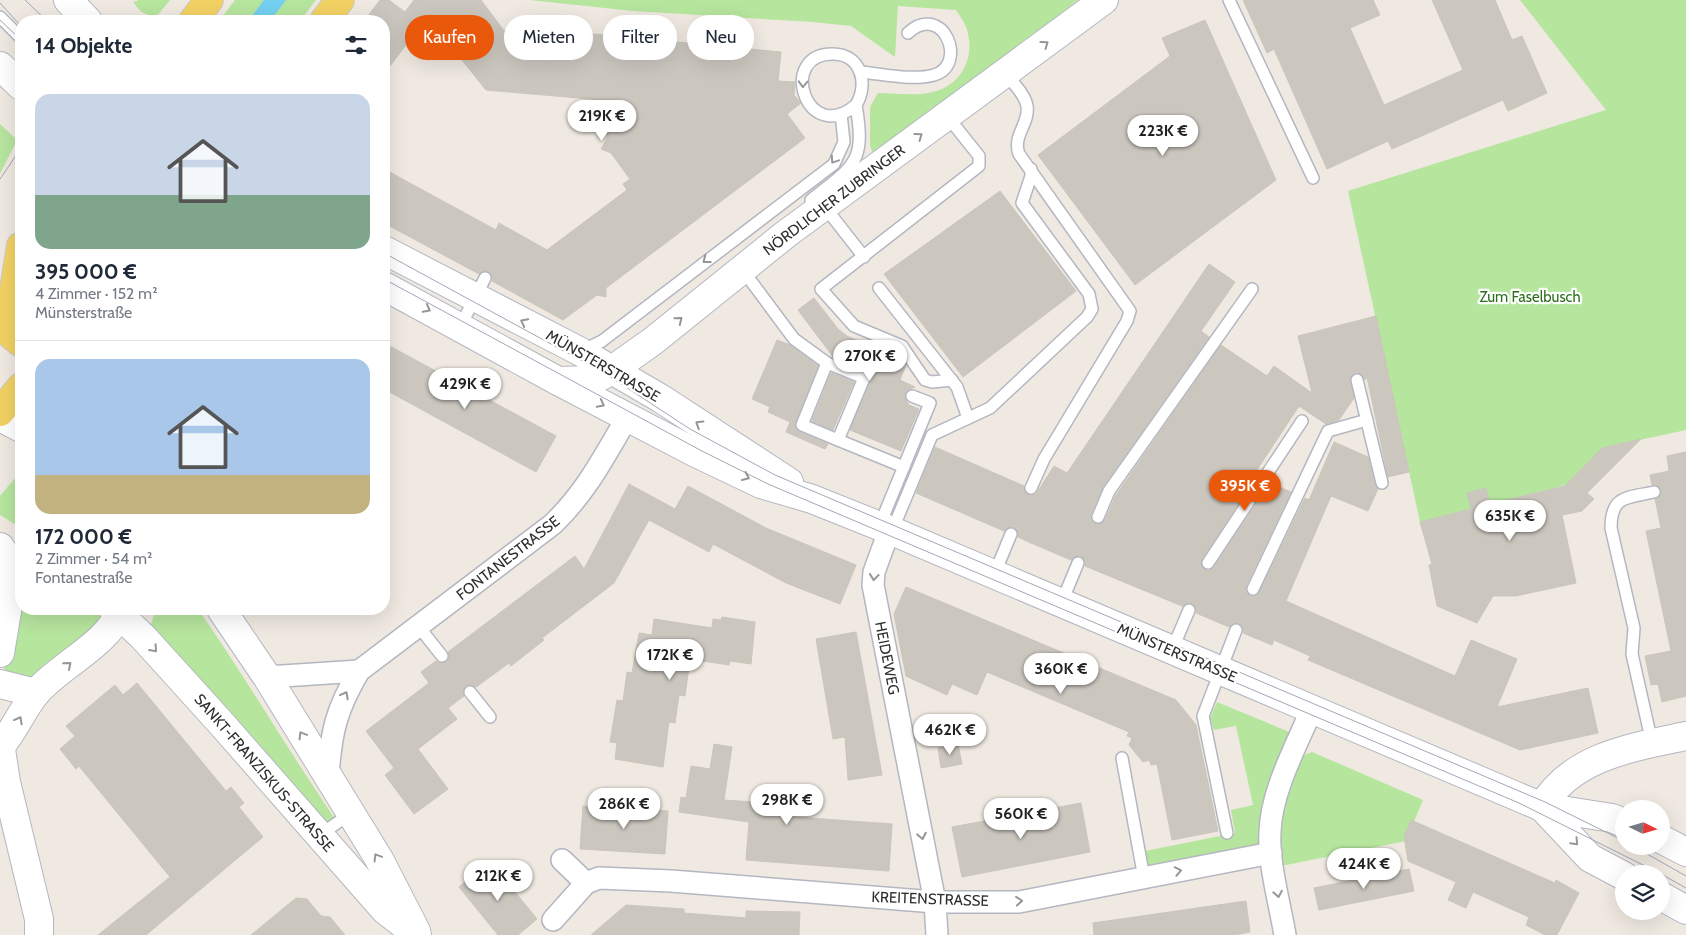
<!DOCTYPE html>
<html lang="de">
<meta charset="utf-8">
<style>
:root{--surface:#fff;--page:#f2f2f3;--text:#1f2937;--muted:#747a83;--line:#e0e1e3;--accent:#ea580c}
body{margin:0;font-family:Cabin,sans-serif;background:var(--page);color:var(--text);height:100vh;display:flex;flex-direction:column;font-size:19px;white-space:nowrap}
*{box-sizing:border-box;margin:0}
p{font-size:16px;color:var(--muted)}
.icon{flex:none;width:28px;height:28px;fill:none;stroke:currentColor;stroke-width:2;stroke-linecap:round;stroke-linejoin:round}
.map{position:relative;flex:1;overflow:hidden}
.details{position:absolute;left:15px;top:15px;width:375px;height:600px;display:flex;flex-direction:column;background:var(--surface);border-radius:20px;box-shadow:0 5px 20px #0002}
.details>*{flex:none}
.guide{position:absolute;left:405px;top:15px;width:475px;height:45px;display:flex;gap:10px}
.needle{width:32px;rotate:95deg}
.controls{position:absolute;left:1615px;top:800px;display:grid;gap:10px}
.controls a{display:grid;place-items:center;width:55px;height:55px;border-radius:50%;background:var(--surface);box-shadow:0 5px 20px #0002;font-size:25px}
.price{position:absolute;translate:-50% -42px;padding:0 11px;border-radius:18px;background:#fff;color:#222;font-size:16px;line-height:32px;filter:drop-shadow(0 1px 2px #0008)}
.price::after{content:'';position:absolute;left:50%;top:30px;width:15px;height:11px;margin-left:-8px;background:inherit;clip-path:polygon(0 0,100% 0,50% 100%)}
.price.current{background:var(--accent);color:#fff}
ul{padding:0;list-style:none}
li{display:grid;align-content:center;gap:10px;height:265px;padding:0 20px}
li+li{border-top:1px solid var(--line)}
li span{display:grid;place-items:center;height:155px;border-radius:15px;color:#555}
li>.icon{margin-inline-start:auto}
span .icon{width:90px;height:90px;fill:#fffc;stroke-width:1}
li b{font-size:21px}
h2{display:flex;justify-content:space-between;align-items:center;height:60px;padding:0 20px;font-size:21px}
.pill{padding:0 18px;border-radius:22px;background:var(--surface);box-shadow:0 5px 20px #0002;font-size:18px;line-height:45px}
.pill.current{background:var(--accent);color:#fff}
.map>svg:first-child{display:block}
.green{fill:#b6e59e}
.water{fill:#75cff0}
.building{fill:#cbc7bf;stroke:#cbc5ba}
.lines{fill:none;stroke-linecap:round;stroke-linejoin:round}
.lane-casing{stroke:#b4b7c1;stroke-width:14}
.street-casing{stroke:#b4b7c1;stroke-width:24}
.secondary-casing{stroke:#b4b7c1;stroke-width:30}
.primary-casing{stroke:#c9c9c9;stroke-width:30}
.lane{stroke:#fff;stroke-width:11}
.street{stroke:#fff;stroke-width:21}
.secondary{stroke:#fff;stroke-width:28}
.primary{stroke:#f2d163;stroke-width:28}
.tram{stroke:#a3a6b8;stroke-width:1}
.oneway{stroke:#969696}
.labels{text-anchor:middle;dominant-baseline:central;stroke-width:4.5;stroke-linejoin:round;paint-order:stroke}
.street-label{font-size:15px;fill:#2e2e2e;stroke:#fff}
.park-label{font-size:15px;fill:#2c6e1b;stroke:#fff}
</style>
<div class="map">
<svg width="1686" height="935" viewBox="0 0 1686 935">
<rect width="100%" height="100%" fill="#efe9e1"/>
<g class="green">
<path d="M139 0H170L157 16C145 17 140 11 133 2Z"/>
<path d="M235 0H316L300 21H219Z"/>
<path d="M530 0H1078L875 158 870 146V107L878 93C894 93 913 96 928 93 961 88 977 57 966 27 964 21 959 15 956 10L898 6 895 57 851 26 813 22 633 11Z"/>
<path d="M1520 0H1686V430L1602 448 1566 485 1420 522 1348 191 1606 110Z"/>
<path d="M0 124 17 140 0 174Z"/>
<path d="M21 471V528L0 515V496Z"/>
<path d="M21 609H104V616L92 634 37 678 22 681 3 673 8 649Z"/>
<path d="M156 609H198C246 678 288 750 335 819L326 827 294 785 150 627Z"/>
<path d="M1217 702 1294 734 1260 845 1149 868 1145 851 1235 833 1231 810 1253 805 1236 726 1214 730 1210 718Z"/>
<path d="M1312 752 1423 800 1406 841 1276 867 1277 813 1301 756Z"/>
</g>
<path class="water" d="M264 0H286L270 21H248Z"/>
<g class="building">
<path d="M380 0H389L405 12 414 0H481L504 31 516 21 521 27 781 52 778 81 795 82 794 95 801 103 787 114 805 138 606 288V297L597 295 563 320 492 281V277L489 272 484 271 479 274 384 223V169L496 230 499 223 547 250 627 190 623 184 630 179 611 153 601 149 607 139 609 108 601 107 602 100 486 90 433 24 427 30 421 25 384 74V21H364Z"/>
<path d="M1243 0H1373L1380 15 1350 28 1384 105 1463 70 1432 0H1495L1512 40 1522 36 1547 93 1508 111 1503 100 1392 149 1388 141 1327 169 1274 49 1267 53Z"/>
<path d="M1205 20 1276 180 1135 285 1038 155 1170 56 1162 38Z"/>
<path d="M1000 191 1076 291 963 377 884 274Z"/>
<path d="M1209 264 1235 282 1201 331 1209 337 1103 487 1091 514 1092 522 1099 524 1105 520 1116 495 1221 345 1267 376 1274 366 1312 393 1298 336 1376 316 1409 472 1388 477 1367 377 1365 380 1362 375 1355 373 1350 378 1354 398 1339 420 1326 424 1299 406 1253 476 1256 477 1202 559V567L1208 570 1214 567 1270 483 1291 492 1246 586 1249 596 1258 595 1305 498 1309 500 1334 442 1368 457 1375 485 1378 489 1368 511 1331 496 1286 601 1455 676 1471 640 1517 659 1497 707 1588 688 1598 733 1520 750 1308 660 1310 656 1274 640 1272 645 1243 633V628L1239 623H1234L1229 627 1196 613 1195 606 1191 603 1182 606 1085 566V562L1081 556H1077L1071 560 1031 543 1018 537V533L1014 527H1010L1004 531 916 493 935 447 1024 486 1025 492 1028 495 1036 494 1054 466 1067 473Z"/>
<path d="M814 298 838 329 847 336 902 360 906 365 900 380 915 387 907 390 905 398 909 405 919 409 901 451 850 430 871 377 867 371 834 358 798 310Z"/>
<path d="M777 340 790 345 818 366 795 426 799 432 828 444 825 449 786 432 790 422 768 412 770 407 752 399Z"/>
<path d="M384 343 556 436 536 472 384 389Z"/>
<path d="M831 373 854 382 833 430 812 421Z"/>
<path d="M1641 439 1587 493 1594 499 1582 511 1562 515 1576 583 1516 596H1493L1477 623 1437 606 1429 565 1432 564 1420 522 1471 509 1467 493 1486 488 1490 504 1565 486 1602 448Z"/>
<path d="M1686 452V696L1662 702 1658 684 1651 685 1645 656 1671 651 1646 531 1661 528 1655 499 1661 495V490L1657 485H1652L1650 475 1669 471 1667 456Z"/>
<path d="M629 484 675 509 688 486 766 528 856 565 840 604 786 583 713 544 709 552 649 520 614 583 542 638 544 640 511 666 509 663 476 687 469 685 465 686 463 693 464 696 448 708 457 719 418 749 448 789 414 814 385 775 394 768 366 731 429 683 421 672 436 661 440 663 446 662 449 658 448 652 575 556 584 569Z"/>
<path d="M906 587 1176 700 1196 725 1218 831 1172 840 1157 764 1151 765 1149 760 1143 762 1129 745 1132 738 1127 736 1129 732 987 672 977 695 952 684 947 695 906 676 894 614Z"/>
<path d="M722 617 755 622 751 664 730 661 729 665 696 660 694 668 689 667 685 696 679 695 675 723 669 722 663 767 615 759 617 743 610 742 617 700 623 701 627 672 632 673 639 633 652 635 654 619 712 628 713 619 721 620Z"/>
<path d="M856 632 882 775 848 780 845 737 833 739 816 639Z"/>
<path d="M137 683 226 791 231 787 244 803 239 807 263 837 146 935H98L170 877 79 766 76 769 60 749 75 736 66 726 115 685 123 695Z"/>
<path d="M714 744 732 747 724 800 783 804 782 816 892 824 889 871 746 860 749 822 679 812 681 797 686 798 691 766 710 769Z"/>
<path d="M958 744 962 764 941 768 938 748Z"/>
<path d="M1081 803 1090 852 962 877 952 827Z"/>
<path d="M583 806 668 811 665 854 580 849Z"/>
<path d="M1411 820 1555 883 1556 880 1579 893 1557 935H1545L1526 925 1529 917 1473 892 1466 908 1448 900 1456 882 1408 861 1404 836Z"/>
<path d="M490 861 537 919 518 935H498L459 887Z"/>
<path d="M1409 869 1414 891 1319 910 1314 888Z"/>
<path d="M296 898 307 899 321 916 330 917 345 935H251Z"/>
<path d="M1246 901 1250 932 1234 935H1094L1093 923Z"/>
<path d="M626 905 684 909V913L746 918V911L800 912 799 935H591Z"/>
</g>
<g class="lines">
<g class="lane-casing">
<g id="lane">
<path d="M1229 0 1313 178"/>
<path d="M0 17 21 38"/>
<path d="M861 72C883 74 912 81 934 75 969 65 943 1 908 33"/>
<path d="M1005 73C1013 83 1025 94 1027 106 1030 123 1012 136 1019 154L1130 311 1127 321 1044 459 1031 488"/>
<path d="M947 116 979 156V166L821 289 854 326 902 346 925 380 932 382 952 380"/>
<path d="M811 200C854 165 866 164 856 105 869 84 861 54 833 54 777 53 806 147 856 105"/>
<path d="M824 206 864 257"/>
<path d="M742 269 794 339 827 363 864 378 838 440 904 467"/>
<path d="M879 288 957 387 968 418"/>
<path d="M460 327 485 278"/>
<path d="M582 351 602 341 834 164 844 142 841 114"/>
<path d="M827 363 802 425 838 440"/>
<path d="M1357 380 1382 483"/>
<path d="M1098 517 1109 491 1252 289"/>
<path d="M879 527 930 403 912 396"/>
<path d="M892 531 932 435 990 408 1087 317 1092 309 1089 294 1022 203 1031 176V169"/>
<path d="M1208 563 1302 421"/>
<path d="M994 575 1011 534"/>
<path d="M1253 589 1328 431 1367 420"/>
<path d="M1061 604 1078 563"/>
<path d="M419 627 442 656"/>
<path d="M1172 650 1189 610"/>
<path d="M470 692 490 717"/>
<path d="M1652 743 1632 654 1634 628 1611 528C1611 495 1627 498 1654 492"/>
<path d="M1122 758 1144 878"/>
<path d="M1227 833 1203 716 1236 630"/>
<path d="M321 834 350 814"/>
</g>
</g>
<g class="street-casing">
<g id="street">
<path d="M889 531 874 572 873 585 935 902 937 935"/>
<path d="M267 677 359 671"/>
<path d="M328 776C331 732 336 710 359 671L553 524C587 491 603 458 627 418"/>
<path d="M562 860 586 883"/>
<path d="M553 920 586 883 599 878 671 881 935 902H1019L1271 853"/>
<path d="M1285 935C1280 905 1268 862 1270 832 1271 792 1296 746 1312 709"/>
</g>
</g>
<g class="secondary-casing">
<g id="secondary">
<path d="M68 0 88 21"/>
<path d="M0 66 21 86"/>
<path d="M384 250 581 352 660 398 789 482"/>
<path d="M384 286 558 381 694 452 761 484 812 499 892 531 1542 807 1612 818 1624 823"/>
<path d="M558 381 594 380 612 370 653 341 786 234 1104 0"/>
<path d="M0 417 21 428"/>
<path d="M0 547 7 557 13 576"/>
<path d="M113 609 143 637 220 722 385 910 417 935"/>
<path d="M221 609 267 677 379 859 416 931"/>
<path d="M0 653 13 576 21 559"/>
<path d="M0 684 36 693"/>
<path d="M0 743 6 782 39 919V935"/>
<path d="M1 746C14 730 22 711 35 694 60 664 106 647 122 609"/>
<path d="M1542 807C1571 756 1634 747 1686 736"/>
<path d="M1542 807 1590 858 1624 876"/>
<path d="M1661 839 1686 852"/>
<path d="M1661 896 1686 910"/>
</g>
</g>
<g class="primary-casing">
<g id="primary">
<path d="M193 21 209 0"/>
<path d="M324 21 340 0"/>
<path d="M21 246 13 296 6 312 5 323 10 334 21 343"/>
<path d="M0 412 21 387"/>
</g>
</g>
<use href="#lane" class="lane"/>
<use href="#street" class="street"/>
<use href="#secondary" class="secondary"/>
<use href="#primary" class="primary"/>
<g class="tram">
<path d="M25 0 47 21"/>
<path d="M0 3 21 26"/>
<path d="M0 20 21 40"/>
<path d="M0 179 21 148"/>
<path d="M384 253 606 374 690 429 775 475 1545 802 1624 841"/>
<path d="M384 279 700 450 768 484 1519 803 1661 874"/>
<path d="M1633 846 1686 876"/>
<path d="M1661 874 1686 888"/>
</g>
</g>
<defs><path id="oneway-chevron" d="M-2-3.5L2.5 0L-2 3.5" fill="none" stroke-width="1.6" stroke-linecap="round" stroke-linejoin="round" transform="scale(1.25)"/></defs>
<g class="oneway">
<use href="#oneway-chevron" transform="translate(1045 44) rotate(-36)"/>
<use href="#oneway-chevron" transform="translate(803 84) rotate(92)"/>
<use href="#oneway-chevron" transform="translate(919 136) rotate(-36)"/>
<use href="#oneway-chevron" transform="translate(834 160) rotate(124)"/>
<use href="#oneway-chevron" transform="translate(706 260) rotate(142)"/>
<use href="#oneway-chevron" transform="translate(427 309) rotate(28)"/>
<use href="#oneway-chevron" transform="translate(679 320) rotate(-39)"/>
<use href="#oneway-chevron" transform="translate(524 322) rotate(-153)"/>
<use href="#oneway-chevron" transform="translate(601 404) rotate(28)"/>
<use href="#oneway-chevron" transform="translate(699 424) rotate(-148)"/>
<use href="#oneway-chevron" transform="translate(746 477) rotate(25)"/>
<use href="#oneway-chevron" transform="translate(874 577) rotate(96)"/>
<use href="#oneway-chevron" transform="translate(154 649) rotate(48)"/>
<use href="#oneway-chevron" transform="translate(68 665) rotate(-41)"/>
<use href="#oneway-chevron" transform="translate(345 695) rotate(-62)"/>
<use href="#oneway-chevron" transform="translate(19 720) rotate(-61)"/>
<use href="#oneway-chevron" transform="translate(302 735) rotate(-121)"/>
<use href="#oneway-chevron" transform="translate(922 836) rotate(79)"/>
<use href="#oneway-chevron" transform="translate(1575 842) rotate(47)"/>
<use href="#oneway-chevron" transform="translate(377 857) rotate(-121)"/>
<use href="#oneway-chevron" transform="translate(1178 871) rotate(-11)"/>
<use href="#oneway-chevron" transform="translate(1278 894) rotate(80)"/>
<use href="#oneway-chevron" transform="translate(1019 901) rotate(-5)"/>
</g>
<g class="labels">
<g class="street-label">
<text transform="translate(834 200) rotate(-37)">NÖRDLICHER ZUBRINGER</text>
<text transform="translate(603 366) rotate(30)">MÜNSTERSTRASSE</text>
<text transform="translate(508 558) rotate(-38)">FONTANESTRASSE</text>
<text transform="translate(1177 653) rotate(23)">MÜNSTERSTRASSE</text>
<text transform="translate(887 658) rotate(79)">HEIDEWEG</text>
<text transform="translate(264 773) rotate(49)">SANKT-FRANZISKUS-STRASSE</text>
<text transform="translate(930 899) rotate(2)">KREITENSTRASSE</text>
</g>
<g class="park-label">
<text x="1530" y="297">Zum Faselbusch</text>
</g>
</g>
</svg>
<div class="controls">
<a><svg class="needle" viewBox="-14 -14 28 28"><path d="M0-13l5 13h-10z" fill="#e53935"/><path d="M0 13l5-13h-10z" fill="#747a83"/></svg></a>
<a><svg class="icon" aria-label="layers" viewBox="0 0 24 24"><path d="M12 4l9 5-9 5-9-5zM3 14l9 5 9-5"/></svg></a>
</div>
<b class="price" style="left:602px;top:142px">219K €</b>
<b class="price" style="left:1163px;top:157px">223K €</b>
<b class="price" style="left:870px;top:382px">270K €</b>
<b class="price" style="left:465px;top:410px">429K €</b>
<b class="price current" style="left:1245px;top:512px">395K €</b>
<b class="price" style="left:1510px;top:542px">635K €</b>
<b class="price" style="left:670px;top:681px">172K €</b>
<b class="price" style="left:1061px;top:695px">360K €</b>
<b class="price" style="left:950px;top:756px">462K €</b>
<b class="price" style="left:787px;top:826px">298K €</b>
<b class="price" style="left:624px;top:830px">286K €</b>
<b class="price" style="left:1021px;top:840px">560K €</b>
<b class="price" style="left:1364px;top:890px">424K €</b>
<b class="price" style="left:498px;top:902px">212K €</b>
<div class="guide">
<a class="pill current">Kaufen</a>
<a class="pill">Mieten</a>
<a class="pill">Filter</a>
<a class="pill">Neu</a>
</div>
<section class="details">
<h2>14 Objekte<svg class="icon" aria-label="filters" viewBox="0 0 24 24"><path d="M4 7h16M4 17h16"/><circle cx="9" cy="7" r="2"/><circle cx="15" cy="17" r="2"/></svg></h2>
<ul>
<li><span style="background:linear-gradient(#c9d6e8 65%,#7fa58c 0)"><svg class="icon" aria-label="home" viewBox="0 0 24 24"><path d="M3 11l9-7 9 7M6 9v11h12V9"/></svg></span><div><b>395 000 €</b><p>4 Zimmer · 152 m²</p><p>Münsterstraße</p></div></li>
<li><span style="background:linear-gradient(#a9c7e8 75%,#c2b280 0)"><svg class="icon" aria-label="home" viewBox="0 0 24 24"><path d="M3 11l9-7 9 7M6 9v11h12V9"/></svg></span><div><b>172 000 €</b><p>2 Zimmer · 54 m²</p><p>Fontanestraße</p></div></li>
</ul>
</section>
</div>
